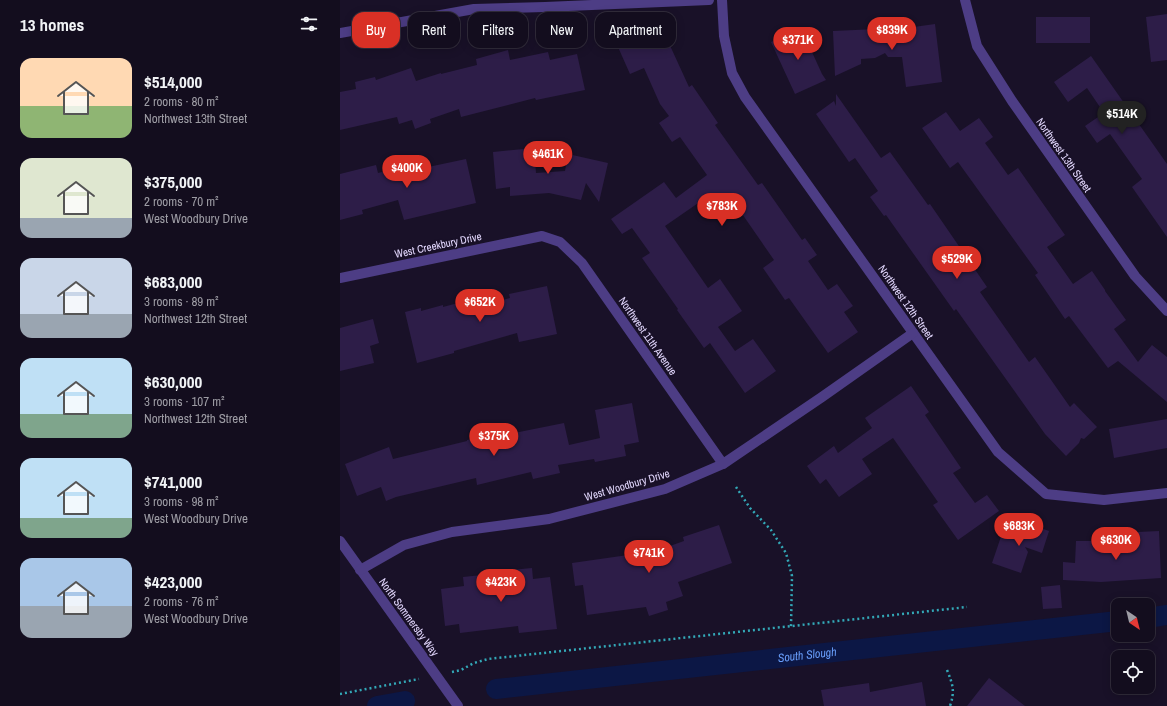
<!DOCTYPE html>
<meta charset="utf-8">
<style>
:root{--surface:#130d1e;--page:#201b2b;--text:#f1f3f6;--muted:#9d9ca4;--line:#322d3c;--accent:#d93025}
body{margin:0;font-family:"Archivo Narrow",sans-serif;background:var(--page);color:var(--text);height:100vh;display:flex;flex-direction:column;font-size:15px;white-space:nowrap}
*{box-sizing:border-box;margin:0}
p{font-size:13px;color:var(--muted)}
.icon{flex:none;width:22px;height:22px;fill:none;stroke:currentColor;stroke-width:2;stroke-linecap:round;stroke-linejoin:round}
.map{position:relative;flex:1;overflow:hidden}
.sheet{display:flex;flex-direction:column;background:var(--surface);width:340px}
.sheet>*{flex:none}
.guide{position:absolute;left:12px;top:12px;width:380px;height:36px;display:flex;gap:8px}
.needle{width:26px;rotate:145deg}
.fabs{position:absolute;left:771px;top:598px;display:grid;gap:8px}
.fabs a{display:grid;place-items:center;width:44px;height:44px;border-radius:8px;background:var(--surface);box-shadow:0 2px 10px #0003,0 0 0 1px var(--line);font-size:20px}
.price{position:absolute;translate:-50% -34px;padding:0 9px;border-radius:14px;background:var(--accent);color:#fff;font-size:13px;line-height:26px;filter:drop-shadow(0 1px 2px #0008)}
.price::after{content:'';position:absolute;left:50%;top:24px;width:12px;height:9px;margin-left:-6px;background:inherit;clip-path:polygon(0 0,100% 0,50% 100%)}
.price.selected{background:#222;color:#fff}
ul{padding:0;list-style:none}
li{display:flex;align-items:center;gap:12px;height:100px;padding:0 20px}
li span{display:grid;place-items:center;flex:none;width:112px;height:80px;border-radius:12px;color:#555}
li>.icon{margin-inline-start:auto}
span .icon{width:48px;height:48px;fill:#fffc;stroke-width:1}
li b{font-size:17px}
h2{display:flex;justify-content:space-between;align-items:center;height:48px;padding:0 20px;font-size:17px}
.chip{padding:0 14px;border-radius:12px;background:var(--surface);box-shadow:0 2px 10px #0003,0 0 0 1px var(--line);font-size:14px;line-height:36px}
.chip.selected{background:var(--accent);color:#fff}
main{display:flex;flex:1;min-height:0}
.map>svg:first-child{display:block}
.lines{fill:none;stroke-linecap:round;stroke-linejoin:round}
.canal{stroke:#0c1745;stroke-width:20}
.building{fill:#2d1d48}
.path{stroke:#33a8b7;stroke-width:2.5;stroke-dasharray:2 3;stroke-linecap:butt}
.minor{stroke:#4d3d85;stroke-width:10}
.labels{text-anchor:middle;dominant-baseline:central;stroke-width:3.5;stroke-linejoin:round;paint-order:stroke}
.street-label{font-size:11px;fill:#e3d8fe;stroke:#191128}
.water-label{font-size:12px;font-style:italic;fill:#699efb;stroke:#191128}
</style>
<main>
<section class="sheet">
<h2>13 homes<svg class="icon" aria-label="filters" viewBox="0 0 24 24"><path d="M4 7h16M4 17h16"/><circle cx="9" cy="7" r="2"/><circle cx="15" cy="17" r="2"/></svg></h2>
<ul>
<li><span style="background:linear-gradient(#ffd9b3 60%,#8fb573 0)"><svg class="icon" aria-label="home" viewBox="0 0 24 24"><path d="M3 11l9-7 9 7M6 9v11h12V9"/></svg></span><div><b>$514,000</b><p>2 rooms · 80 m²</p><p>Northwest 13th Street</p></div></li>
<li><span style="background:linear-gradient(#dfe7d0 75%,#9aa5b1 0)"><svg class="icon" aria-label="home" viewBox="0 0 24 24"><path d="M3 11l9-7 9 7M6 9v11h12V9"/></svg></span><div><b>$375,000</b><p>2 rooms · 70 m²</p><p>West Woodbury Drive</p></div></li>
<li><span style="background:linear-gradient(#c9d6e8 70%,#9aa5b1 0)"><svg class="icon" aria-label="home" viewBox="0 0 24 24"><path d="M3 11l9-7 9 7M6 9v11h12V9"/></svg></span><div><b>$683,000</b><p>3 rooms · 89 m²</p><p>Northwest 12th Street</p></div></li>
<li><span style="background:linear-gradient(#bfe0f5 70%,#7fa58c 0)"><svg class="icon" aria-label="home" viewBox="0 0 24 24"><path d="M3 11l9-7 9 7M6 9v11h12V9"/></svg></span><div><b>$630,000</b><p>3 rooms · 107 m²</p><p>Northwest 12th Street</p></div></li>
<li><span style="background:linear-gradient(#bfe0f5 75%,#7fa58c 0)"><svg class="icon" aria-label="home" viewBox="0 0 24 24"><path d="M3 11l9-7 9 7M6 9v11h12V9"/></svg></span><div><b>$741,000</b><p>3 rooms · 98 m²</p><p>West Woodbury Drive</p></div></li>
<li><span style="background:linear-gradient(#a9c7e8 60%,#9aa5b1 0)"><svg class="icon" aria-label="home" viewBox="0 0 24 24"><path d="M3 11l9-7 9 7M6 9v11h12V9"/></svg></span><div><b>$423,000</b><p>2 rooms · 76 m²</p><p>West Woodbury Drive</p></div></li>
</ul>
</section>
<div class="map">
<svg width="827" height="706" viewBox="0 0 827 706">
<rect width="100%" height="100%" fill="#191128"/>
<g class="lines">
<g class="canal">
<path d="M808 618 827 615"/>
<path id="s1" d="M156 689 778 621"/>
<path d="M37 706 65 701"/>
</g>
</g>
<g class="building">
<path d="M827 14V60L811 62 806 17Z"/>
<rect x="696" y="17" width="54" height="26"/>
<path d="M595 24 602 82 566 87 562 57H548L545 53 535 58 521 59V64L495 76 493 31 537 29 538 32Z"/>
<path d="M461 28 482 74 486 80 455 94 431 42Z"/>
<path d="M311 32 316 44 327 39 349 87 352 85 378 123 375 125 418 185 422 183 462 240 465 238 477 255 468 261 488 290 497 284 513 306 504 312 518 332 488 353 449 298 445 300 423 268 434 260 389 195 370 208 364 199 325 226 368 288 380 279 402 311 378 327 395 351 413 339 436 371 405 393 370 343 364 348 337 310 338 309 302 258 310 253 292 228 282 234 271 219 324 182 336 198 367 175 340 137 332 142 319 123 329 116 320 104 304 68 290 74 278 47Z"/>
<path d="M168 50 170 60 208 52 210 60 237 54 245 90 196 100 195 98 121 117 119 109 90 119 91 123 75 129 72 120 59 124 57 117 0 130V92L16 89 15 82 35 77 36 80 71 68 76 81 101 73V74L137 65 136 59Z"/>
<path d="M751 56 827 164V237L792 187 802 179 770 134 757 143 745 126 764 113 747 88 728 102 714 82Z"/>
<path d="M496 94 541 158 550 152 588 205 590 204 647 287 640 292 689 362 695 357 730 407 734 403 757 427 744 439 741 438 739 443 726 456 705 434 616 309 614 311 546 215 544 216 530 197 538 191 515 158 509 162 476 114 494 101 496 106Z"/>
<path d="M606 112 620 131 639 118 653 137 645 143 668 175 678 168 725 235 707 247 733 284 752 271 765 290V291L786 320 774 329 798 362 812 345 827 357V402L778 361 768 368 729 316 725 319 695 275 698 273 618 162 610 168 582 128Z"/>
<path d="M194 148 196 173 225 171 228 154 268 163 259 202 246 183 241 200 209 193 170 196V187L156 189 153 152Z"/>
<path d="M126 159 136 203 64 220 58 200 22 210 23 214 0 220V174L36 165 38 173 73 164 74 170Z"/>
<path d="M207 286 217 334 179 342 177 333 114 351V353L77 363 65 312 81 308V311L103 305V307L133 299 135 307 170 298 169 294Z"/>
<path d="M33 319 39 343 30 346 34 363 0 371V328Z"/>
<path d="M571 386 589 412 585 415 621 468 613 473 635 503 647 495 659 511 618 540 593 505 598 502 553 438 522 459 532 474 499 497 486 479 480 484 467 466 494 446 498 453 532 428 525 418Z"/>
<path d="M292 403 299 442 284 445 286 456 255 462 254 459 218 465 220 473 193 479 191 472 137 485 136 478 56 497 46 501 41 487 17 496 5 464 49 447 53 459 127 441V440L163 432 164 435 224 423 229 445 260 438 255 410Z"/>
<path d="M827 419V448L774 458 769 429Z"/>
<path d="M666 522 681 543 687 523 709 531 702 553 685 547 688 552 681 573 652 563Z"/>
<path d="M379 525 392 563 338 582 343 596 326 602 328 610 309 616 306 607 247 615 243 585 235 586 232 563 288 555 286 549 306 542 310 553 344 541 343 537Z"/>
<path d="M819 531 821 578 761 582 723 580V562L735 563 736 541H758V548L798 546V532Z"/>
<path d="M192 568 193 579 210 577 217 629 179 633 178 626 120 633 119 624 105 626 101 589 124 586 123 577 171 572V570Z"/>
<path d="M720 585 722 608 703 609 701 587Z"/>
<path d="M649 678 685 706H627Z"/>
<path d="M582 682 586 706H484L481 690 529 683 530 692Z"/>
</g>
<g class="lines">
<g class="path">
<path d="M396 487 410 508 431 530 446 553 452 576 451 627"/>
<path d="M607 670C613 685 615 691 610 706"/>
<path d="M112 672 121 670 134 663 148 659 627 607"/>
<path d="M0 694 79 679"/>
</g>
<g class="minor">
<path d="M382 0 384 36 392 73 405 97 658 452 706 494 764 500 827 493"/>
<path d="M625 0 637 46 672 101 795 276 827 311"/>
<path d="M0 33 134 9 205 7 369 0"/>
<path d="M0 278 202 236 220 242 242 263 383 464"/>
<path d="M0 541 118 706"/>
<path d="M20 570 64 545 112 532 209 519 325 489 383 464 482 397 573 333"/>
</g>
</g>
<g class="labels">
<g class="street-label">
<text transform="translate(724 155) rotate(55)">Northwest 13th Street</text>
<text transform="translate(98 245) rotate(-12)">West Creekbury Drive</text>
<text transform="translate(566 302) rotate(55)">Northwest 12th Street</text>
<text transform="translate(308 336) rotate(55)">Northwest 11th Avenue</text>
<text transform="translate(287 485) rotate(-16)">West Woodbury Drive</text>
<text transform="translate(69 617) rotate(54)">North Sommersby Way</text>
</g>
<g class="water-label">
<text stroke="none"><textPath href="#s1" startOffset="313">South Slough</textPath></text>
</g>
</g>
</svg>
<div class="fabs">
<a><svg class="needle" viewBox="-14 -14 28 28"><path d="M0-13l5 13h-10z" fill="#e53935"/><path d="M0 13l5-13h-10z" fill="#9d9ca4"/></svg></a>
<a><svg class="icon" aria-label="locate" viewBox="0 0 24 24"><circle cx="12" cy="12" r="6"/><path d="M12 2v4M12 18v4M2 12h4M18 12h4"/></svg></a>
</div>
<b class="price" style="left:552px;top:51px">$839K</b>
<b class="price" style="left:458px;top:61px">$371K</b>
<b class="price selected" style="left:782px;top:135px">$514K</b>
<b class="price" style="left:208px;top:175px">$461K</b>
<b class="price" style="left:67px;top:189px">$400K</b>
<b class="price" style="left:382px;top:227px">$783K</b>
<b class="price" style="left:617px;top:280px">$529K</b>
<b class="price" style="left:140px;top:323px">$652K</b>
<b class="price" style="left:154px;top:457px">$375K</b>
<b class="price" style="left:679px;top:547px">$683K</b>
<b class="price" style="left:776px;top:561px">$630K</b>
<b class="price" style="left:309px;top:574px">$741K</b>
<b class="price" style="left:161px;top:603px">$423K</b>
<div class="guide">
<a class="chip selected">Buy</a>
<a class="chip">Rent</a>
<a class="chip">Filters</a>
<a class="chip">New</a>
<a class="chip">Apartment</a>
</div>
</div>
</main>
